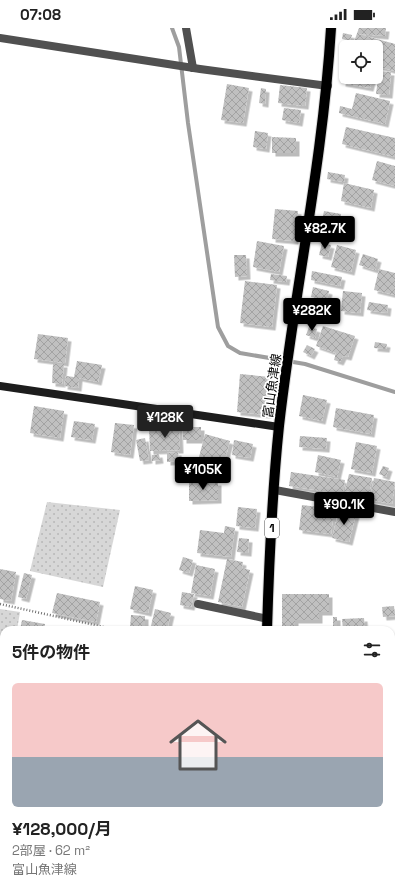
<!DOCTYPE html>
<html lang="ja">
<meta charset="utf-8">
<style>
:root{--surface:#fff;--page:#f6f6f6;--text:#222;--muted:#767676;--line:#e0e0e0;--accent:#000}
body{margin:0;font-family:"Space Grotesk","Noto Sans JP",sans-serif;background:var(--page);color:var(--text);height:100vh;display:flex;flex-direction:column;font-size:15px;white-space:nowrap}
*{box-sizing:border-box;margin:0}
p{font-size:13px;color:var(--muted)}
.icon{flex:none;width:22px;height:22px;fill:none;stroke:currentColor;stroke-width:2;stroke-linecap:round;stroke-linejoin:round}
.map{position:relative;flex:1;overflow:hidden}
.details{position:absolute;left:0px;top:598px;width:395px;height:268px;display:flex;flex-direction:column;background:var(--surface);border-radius:12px 12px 0 0;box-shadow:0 1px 3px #0004}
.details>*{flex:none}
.buttons{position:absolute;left:339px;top:12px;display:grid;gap:8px}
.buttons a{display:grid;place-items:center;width:44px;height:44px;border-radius:6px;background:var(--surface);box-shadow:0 1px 3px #0004;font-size:20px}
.price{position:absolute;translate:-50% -34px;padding:0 9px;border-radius:4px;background:var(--accent);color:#fff;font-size:13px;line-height:26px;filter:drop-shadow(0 1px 2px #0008)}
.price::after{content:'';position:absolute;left:50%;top:24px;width:12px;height:9px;margin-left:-6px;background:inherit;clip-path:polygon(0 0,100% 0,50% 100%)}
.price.on{background:#222;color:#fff}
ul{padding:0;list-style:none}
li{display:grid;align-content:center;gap:8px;height:212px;padding:0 12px}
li+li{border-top:1px solid var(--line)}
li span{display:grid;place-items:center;height:124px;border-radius:6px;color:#555}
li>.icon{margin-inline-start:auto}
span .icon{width:72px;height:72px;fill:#fffc;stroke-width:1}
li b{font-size:17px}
h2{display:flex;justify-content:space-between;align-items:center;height:48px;padding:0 12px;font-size:17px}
.status{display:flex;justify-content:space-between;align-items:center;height:28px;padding:0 20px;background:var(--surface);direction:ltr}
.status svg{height:11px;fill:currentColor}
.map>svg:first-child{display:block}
.park{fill:url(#park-dots)}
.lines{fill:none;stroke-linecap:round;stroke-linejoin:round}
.stream{stroke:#9e9e9e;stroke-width:4}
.building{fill:url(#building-cross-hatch);filter:url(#shadow)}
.primary-casing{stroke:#dbdbdb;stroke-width:12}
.path{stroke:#727272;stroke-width:2.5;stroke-dasharray:1 2;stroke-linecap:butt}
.lane{stroke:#505050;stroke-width:7}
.street{stroke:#505050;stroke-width:8}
.secondary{stroke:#1d1d1d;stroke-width:8}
.primary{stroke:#000;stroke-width:10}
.labels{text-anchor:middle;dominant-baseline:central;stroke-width:3.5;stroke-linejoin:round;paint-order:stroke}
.shield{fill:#fff;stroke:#4c4c4c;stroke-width:1}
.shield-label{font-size:12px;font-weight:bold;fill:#000}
.street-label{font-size:13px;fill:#000;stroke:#fff}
</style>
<div class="status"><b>07:08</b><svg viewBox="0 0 49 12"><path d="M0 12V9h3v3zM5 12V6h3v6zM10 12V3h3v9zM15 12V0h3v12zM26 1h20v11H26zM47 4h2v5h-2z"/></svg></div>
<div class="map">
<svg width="395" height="866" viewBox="0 0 395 866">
<defs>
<pattern id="park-dots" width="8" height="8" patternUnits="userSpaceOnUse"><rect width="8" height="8" fill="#d7d7d7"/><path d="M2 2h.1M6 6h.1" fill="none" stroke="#b7b7b7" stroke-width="1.8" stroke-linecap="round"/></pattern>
<pattern id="building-cross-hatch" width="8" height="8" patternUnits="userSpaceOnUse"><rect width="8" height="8" fill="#c0c0c0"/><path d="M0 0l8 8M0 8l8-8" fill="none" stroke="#a3a3a3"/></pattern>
<filter id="shadow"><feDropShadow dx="3.5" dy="3.5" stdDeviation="0" flood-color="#0004"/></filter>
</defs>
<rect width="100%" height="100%" fill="#fff"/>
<g class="park">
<path d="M47 474 120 482 103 559 30 543Z"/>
<path d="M0 581 20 584 17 602H4V862H150L149 866H0Z"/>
</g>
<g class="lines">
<path class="stream" d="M172 0 179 19 188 95 218 299 228 318 240 325 305 336 395 364"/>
</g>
<g class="building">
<path d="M359 0H386L385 8 359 6 395 16V43L376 38V19H352Z"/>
<path d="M343 5 352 7 350 13 342 11Z"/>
<path d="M345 38 346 49H373L370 60 342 55Z"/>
<path d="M379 43 391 44 389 67 376 66Z"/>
<path d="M227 56 249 60 243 95 221 92Z"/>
<path d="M280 57 307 60 305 78 278 75Z"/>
<path d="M261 60 266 61 265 76 259 75Z"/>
<path d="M356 65 390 73 385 96 339 85 340 78 352 81Z"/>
<path d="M284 80 301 82 299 95 282 92Z"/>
<path d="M346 99 395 110V129L342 116Z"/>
<path d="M255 103 268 105 266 121 253 119Z"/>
<path d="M272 109 296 110V125H272Z"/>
<path d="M377 133 395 138V158L372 152Z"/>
<path d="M328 144 345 147 344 154 327 151Z"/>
<path d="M344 155 374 162 371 180 341 173Z"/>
<path d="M275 181 298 183 295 213 272 211Z"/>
<path d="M324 183 341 186 339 196 322 193Z"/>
<path d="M257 213 284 218 279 244 253 239Z"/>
<path d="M322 215 331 217 328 229 319 227Z"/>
<path d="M337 217 356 222 351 244 331 239Z"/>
<path d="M363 226 378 231 375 242 359 237Z"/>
<path d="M234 227H246L247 248 235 249Z"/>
<path d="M379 241 395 245V267L374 262Z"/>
<path d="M312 243 342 249 340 258 311 252Z"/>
<path d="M271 246 287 248 286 254 270 252Z"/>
<path d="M245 253 277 257 272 299 240 295Z"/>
<path d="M313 259 329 263 327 272 311 269Z"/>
<path d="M343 263 362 265 360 285 341 283Z"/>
<path d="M369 274 388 277 387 285 367 282Z"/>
<path d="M323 298 355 308 348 329 343 328 340 334 334 332 336 325 316 318Z"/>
<path d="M309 299 317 301 315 310 306 307Z"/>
<path d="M38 306 68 310 65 335 34 331Z"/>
<path d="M375 314 387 316 386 321 374 320Z"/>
<path d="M307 317 315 321 311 328 303 324Z"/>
<path d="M77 333 102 337 98 354 79 350 78 360 64 358 66 348 74 349Z"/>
<path d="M53 336H64L62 356 52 355Z"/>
<path d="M240 346 270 349 268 387 237 384Z"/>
<path d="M303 367 327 372 322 393 299 388Z"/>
<path d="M34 378 64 383 60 410 30 405Z"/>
<path d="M336 380 374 387 371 406 333 399Z"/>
<path d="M74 393 95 396 92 412 71 409Z"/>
<path d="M115 395 134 397 130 427 111 424Z"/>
<path d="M179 398 180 422 150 423 149 400Z"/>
<rect x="183" y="399" width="18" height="13"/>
<path d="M205 406 230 413 224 435 199 429Z"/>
<path d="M300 408 327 410 326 421 299 419Z"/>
<path d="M145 410 149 432 140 433 136 412Z"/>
<path d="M234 412 253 416 250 430 232 427Z"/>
<path d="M356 414 377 418 372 445 351 441Z"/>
<path d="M178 424 179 433 167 434V425Z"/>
<path d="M159 426 160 432 152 433V427Z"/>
<path d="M318 427 341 432 337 449 315 444Z"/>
<path d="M383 438 389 440 386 449 379 446Z"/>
<path d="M291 444 345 452 343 466 289 458Z"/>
<path d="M349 446 372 450 369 467 345 463Z"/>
<path d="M374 450 395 454 392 476 370 472Z"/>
<path d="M189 454H218V472L189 473Z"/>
<path d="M302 477 334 481 331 506 299 502Z"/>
<path d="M238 479 257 481 255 500 236 498Z"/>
<path d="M339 482 356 486 349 514 332 510Z"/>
<path d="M225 498 235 500 231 529 197 525 200 502 224 505Z"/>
<path d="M239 510 249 511 248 525 237 524Z"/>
<path d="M183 529 193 532 189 545 179 542Z"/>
<path d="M227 531 243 534 242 540 250 542 242 579 218 574Z"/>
<path d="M196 537 215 541 210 568 191 565Z"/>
<path d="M0 541 16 544 11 573 0 571Z"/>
<path d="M24 545 32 547 26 571 18 569Z"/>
<path d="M135 558 153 562 148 585 130 581Z"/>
<path d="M182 564 194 566 191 579 180 577Z"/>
<path d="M57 565 100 574 96 594 52 585Z"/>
<path d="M282 566H329V584H319V592H295V599H282Z"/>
<path d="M394 578 395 588 383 589 382 579Z"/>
<path d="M155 581 171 585 167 602H150Z"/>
<path d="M131 587 145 588V601L130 600Z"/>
<rect x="333" y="589" width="4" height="13"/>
<path d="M364 590 365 602H343L342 591Z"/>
<path d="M22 592 45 596 44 602H20Z"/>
<path d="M155 862H200L217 865 160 866V864Z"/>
<rect x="308" y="862" width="29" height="4"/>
<rect x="372" y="862" width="14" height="4"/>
</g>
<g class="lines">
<g class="primary-casing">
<g id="primary">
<path d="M267 602C269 534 272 466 279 398 294 265 323 134 331 0"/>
<path d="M278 862V866"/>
</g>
</g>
<g class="path">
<path d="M0 576 117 602"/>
<path d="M0 726 4 727"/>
</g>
<path class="lane" d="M364 862 365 866"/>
<g class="street">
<path d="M186 0 193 40"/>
<path d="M0 10 200 41 328 58"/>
<path d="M275 462 395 484"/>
<path d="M198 576 268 591"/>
</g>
<path class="secondary" d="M0 358 279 399"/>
<use href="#primary" class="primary"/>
</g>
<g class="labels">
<rect class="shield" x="265" y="490" width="14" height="20" rx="3"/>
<g class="shield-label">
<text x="272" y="500">1</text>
</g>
<g class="street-label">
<text transform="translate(272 358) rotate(-82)">富山魚津線</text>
</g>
</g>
</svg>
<div class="buttons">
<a><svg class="icon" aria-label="locate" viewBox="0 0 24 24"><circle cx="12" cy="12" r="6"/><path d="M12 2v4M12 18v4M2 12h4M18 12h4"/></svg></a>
</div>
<b class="price" style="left:325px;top:222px">¥82.7K</b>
<b class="price" style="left:312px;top:304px">¥282K</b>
<b class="price on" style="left:165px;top:411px">¥128K</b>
<b class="price" style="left:203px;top:463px">¥105K</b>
<b class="price" style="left:344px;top:498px">¥90.1K</b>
<section class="details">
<h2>5件の物件<svg class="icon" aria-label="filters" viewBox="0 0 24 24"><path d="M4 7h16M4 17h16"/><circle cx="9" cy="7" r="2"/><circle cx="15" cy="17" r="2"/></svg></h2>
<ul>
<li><span style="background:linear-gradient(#f6c9c9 60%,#9aa5b1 0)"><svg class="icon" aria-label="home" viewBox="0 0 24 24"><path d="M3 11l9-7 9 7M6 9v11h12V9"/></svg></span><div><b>¥128,000/月</b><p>2部屋 · 62 m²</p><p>富山魚津線</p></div></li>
</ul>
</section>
</div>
